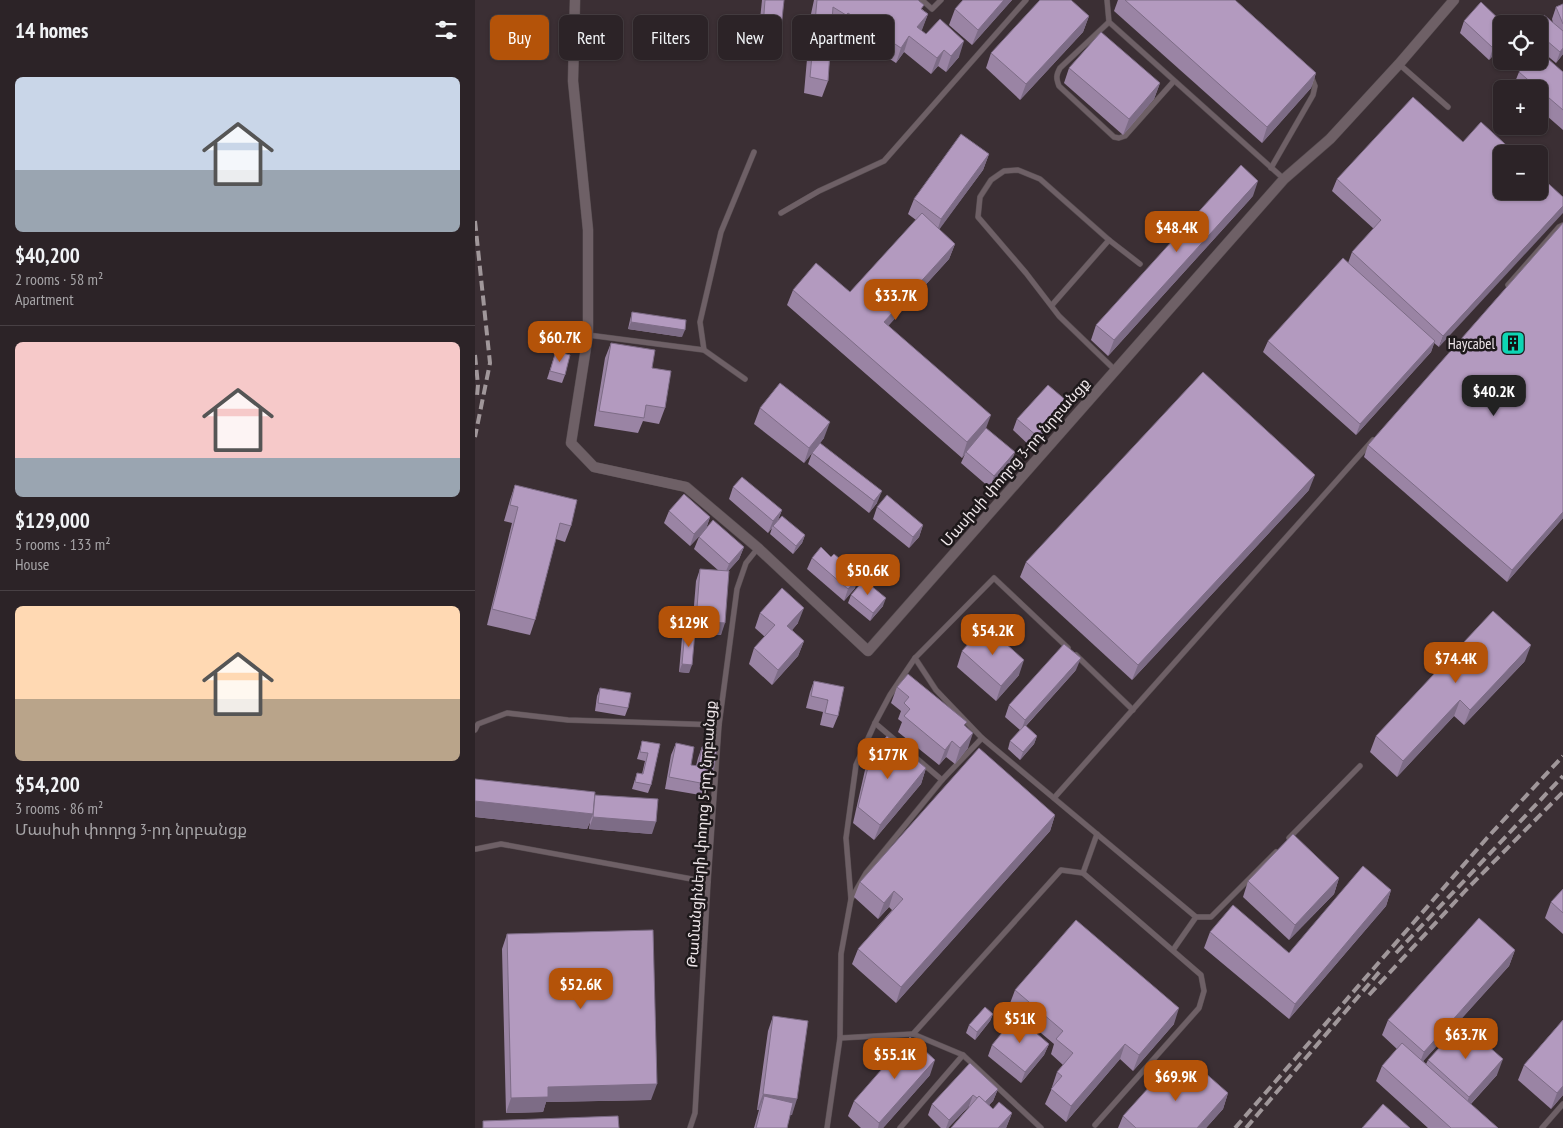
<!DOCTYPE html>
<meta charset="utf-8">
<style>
:root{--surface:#2c2327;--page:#342b2f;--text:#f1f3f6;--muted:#a6a4a7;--line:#484044;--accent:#b45309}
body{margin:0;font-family:"PT Sans Narrow","Noto Sans Armenian",sans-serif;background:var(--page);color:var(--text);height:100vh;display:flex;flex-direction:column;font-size:19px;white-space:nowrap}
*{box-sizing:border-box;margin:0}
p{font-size:16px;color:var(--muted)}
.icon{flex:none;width:28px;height:28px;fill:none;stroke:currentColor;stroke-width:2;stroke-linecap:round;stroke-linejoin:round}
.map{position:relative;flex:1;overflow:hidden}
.details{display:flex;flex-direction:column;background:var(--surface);width:475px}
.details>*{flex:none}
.banner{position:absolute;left:15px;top:15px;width:475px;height:45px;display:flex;gap:10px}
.controls{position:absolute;left:1018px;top:15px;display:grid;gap:10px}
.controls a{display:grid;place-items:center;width:55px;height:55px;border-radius:8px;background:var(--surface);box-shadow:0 1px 4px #0004,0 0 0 1px var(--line);font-size:25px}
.price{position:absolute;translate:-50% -42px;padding:0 11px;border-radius:10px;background:var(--accent);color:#fff;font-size:16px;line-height:32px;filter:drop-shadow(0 1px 2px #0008)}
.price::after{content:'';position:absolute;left:50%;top:30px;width:15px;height:11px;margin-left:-8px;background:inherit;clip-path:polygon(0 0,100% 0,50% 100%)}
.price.on{background:#222;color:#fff}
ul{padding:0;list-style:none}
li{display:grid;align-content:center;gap:10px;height:265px;padding:0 15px}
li+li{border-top:1px solid var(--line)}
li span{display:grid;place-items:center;height:155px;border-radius:8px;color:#555}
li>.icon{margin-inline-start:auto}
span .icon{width:90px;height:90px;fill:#fffc;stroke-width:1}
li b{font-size:21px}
h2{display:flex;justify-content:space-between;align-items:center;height:60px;padding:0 15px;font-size:21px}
.pill{padding:0 18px;border-radius:8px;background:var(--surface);box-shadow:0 1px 4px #0004,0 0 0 1px var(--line);font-size:18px;line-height:45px}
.pill.on{background:var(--accent);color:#fff}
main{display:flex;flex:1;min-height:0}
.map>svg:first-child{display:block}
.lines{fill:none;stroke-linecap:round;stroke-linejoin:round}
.lane-casing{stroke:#574d51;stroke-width:6}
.street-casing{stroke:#574d51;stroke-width:11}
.lane{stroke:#6e6066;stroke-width:5}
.street{stroke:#6e6066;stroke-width:10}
.rail{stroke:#a0979a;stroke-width:4;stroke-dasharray:10 5;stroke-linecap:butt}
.wall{fill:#9a84a4}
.shaded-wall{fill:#7d6c86}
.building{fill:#b39abf;stroke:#7d6c86}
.labels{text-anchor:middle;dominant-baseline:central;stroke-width:5;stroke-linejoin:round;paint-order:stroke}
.poi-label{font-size:15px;fill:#eee6e9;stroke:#1e191b;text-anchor:end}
.street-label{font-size:15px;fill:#eee6e9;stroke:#1e191b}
</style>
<main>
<section class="details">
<h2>14 homes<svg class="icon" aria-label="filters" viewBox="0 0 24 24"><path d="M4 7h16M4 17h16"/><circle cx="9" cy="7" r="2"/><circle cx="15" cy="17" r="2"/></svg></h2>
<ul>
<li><span style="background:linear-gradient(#c9d6e8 60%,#9aa5b1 0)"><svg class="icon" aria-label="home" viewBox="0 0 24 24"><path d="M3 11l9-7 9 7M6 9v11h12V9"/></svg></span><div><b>$40,200</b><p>2 rooms · 58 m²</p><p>Apartment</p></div></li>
<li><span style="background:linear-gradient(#f6c9c9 75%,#9aa5b1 0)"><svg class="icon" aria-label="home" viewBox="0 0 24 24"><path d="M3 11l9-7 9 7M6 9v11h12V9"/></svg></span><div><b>$129,000</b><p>5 rooms · 133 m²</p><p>House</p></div></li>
<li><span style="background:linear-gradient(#ffd9b3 60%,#b9a48a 0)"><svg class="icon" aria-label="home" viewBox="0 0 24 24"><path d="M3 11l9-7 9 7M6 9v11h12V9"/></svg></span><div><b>$54,200</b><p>3 rooms · 86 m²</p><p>Մասիսի փողոց 3-րդ նրբանցք</p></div></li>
</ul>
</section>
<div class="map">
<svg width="1088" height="1128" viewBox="0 0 1088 1128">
<rect width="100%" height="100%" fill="#3b2f34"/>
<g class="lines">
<g class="lane-casing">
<g id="lane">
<path d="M447 0 457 9 466 0"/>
<path d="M632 0 634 22 809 179"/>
<path d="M634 22 585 68C581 75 581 78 584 86L639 137 644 138 650 136 699 81"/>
<path d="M924 64 973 107"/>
<path d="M796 168 838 95 840 86 836 76"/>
<path d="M306 213 344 191 409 161 551 0"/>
<path d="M1033 285 1084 227 1088 225"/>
<path d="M577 305 634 240"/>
<path d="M113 335 229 350 270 379"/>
<path d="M229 350 225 322 246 232 279 152"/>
<path d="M640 370 584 316 551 273 503 217 505 197 516 180 529 171 543 170 565 179 634 240 665 264"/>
<path d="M593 648 519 578 440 658 461 690 507 738 721 917 698 950"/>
<path d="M601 655 658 710"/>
<path d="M400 723 467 780"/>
<path d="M0 730 3 724 32 713 93 720 244 725"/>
<path d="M507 738 467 780 391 873 376 899 366 954 365 1038 438 1034 488 1055 566 1128"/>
<path d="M579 798 898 440"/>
<path d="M814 838 885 766"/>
<path d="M1 849 26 844 233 882"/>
<path d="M608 873 622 834"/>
<path d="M376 899 371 838 381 765 400 723 415 695 440 658"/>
<path d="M721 917H736L801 852"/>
<path d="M438 1034 586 870 608 873 726 975 729 991 724 1008 620 1125"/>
<path d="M215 1128 220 1113 233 882 244 725 262 589 271 563 283 548"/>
<path d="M352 1128 365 1038"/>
<path d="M425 1128 488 1055"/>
<path d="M1067 1128 1088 1104"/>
</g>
</g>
<g class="street-casing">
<path id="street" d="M100 0 98 81 113 230V335L96 443 119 467 211 487 283 548 393 651 809 179 855 139 924 64 979 0"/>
</g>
<use href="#lane" class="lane"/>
<use href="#street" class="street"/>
<g class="rail">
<path d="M0 221 15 363 0 437"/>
<path d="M0 355 3 385 2 396"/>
<path d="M921 953 1088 776"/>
<path d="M894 995 991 890 1088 792"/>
<path d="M760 1128 1012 838 1088 756"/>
<path d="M771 1128 906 970"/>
</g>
</g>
<g class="wall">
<path d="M287 0H309L302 41 283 39Z"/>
<path d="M339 0H443L447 9 453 14 446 31 484 57 471 72 463 66 456 74 429 52 421 63 367 28 365 31 357 25 353 81 347 97 329 93 336 14Z"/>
<path d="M488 0H537L497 45 474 25 480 9Z"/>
<path d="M643 0H760L841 73 836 88 787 143 639 11Z"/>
<path d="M1088 4V54L1081 63 1064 49V24L1078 23 1077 19 1081 7Z"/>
<path d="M614 16 608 32 545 100 511 68 516 53Z"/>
<path d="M989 21 1026 24V47L1014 60 985 33Z"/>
<path d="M594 68 685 83 679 99 648 135 589 83Z"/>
<path d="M1044 72H1088V130L1064 109V89H1040L1038 87Z"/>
<path d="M514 154 508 170 464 229 480 244 474 259 413 326 511 428 536 464 515 488 486 463 490 454 487 458 312 305 318 290 375 292 441 220 433 214 439 199Z"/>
<path d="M862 179 1026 191 964 347 959 343 956 352 881 435 788 352 793 341 873 263 877 252 899 229 857 191Z"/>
<path d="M778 196 633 356 616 340 621 325Z"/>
<path d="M157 312 207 337 153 329 155 320Z"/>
<path d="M136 343 177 368 190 408 184 424 168 421 163 433 119 426 130 358Z"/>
<path d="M81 351 90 375 87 383 72 379Z"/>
<path d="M593 402 588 414 557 448 538 430 542 419Z"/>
<path d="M285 408 349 438 329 463 279 424Z"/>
<path d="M893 445 1088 518 1032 582 889 457Z"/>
<path d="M337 453 402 503 394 513 333 464Z"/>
<path d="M40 485 96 526 90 542 81 539 60 620 55 635 12 625 37 523 29 521 35 500Z"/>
<path d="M258 487 307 510 303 520 330 535 327 543 318 554 295 534 297 528 293 533 254 499Z"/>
<path d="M834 490 657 680 545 577 551 562Z"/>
<path d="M402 507 448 525 444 537 434 548 398 519Z"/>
<path d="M194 511 235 517 231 529 215 546 189 523Z"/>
<path d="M224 537 269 547 264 559 253 571 246 635 220 633 214 673 204 672 207 638 210 630H217L221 581 225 569 244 571 219 549Z"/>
<path d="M337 558 380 588 369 601 332 569Z"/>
<path d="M376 595 408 606 395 621 373 603Z"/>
<path d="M285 613 323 623 317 630 329 641 323 656 297 685 274 664 279 648 290 637 280 628Z"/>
<path d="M487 651 544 675 521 701 482 667Z"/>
<path d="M1050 661 989 725 979 716 922 777 895 752 901 736Z"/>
<path d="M601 670 551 726 562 736 559 744 545 760 533 749 535 741 545 730 530 717 534 705Z"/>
<path d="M339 681 363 716 358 728 345 725 348 712 331 708 335 692Z"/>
<path d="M422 687 491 726 493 748 480 764 471 757 464 765 423 732 427 722 423 719 426 711 416 703Z"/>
<path d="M125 688 153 708 150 716 120 711 122 696Z"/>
<path d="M167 741 185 744 176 785 173 793 157 789 162 773 167 774 170 761 162 759 165 749Z"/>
<path d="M201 743 216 765 221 766 223 758 227 747 236 785 231 796 190 789 196 755Z"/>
<path d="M396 755 451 768 446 784 399 840 378 823 390 770Z"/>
<path d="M0 779 120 796 177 834 114 829 115 822 112 829 0 817Z"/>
<path d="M580 815 575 831 421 1003 377 964 383 949 417 910 414 907 403 919 379 897 385 882Z"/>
<path d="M864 878 859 894 814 940 768 897 773 881Z"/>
<path d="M1088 889V934L1070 918 1076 902Z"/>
<path d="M916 890 911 906 814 1019 729 948 735 932 814 953Z"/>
<path d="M32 934 176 1100 71 1102 68 1112 31 1113 27 949Z"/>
<path d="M1040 950 1034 966 948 1061 951 1064 953 1060 1022 1075 996 1104 1023 1128H953L901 1081 907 1066 922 1049 907 1035 913 1020Z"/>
<path d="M540 990 699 1024 658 1071 645 1059 591 1122 570 1104 577 1088V1087L582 1072 588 1065 576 1054 579 1044 534 1006Z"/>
<path d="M518 1014 515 1021 500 1040 491 1033 494 1025Z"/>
<path d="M298 1016 317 1115 315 1114 312 1128H279L284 1110H282L293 1031Z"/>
<path d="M1088 1020V1095L1076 1109 1043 1080 1049 1065Z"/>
<path d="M574 1044 569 1055 546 1083 513 1056 517 1045Z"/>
<path d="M455 1075 408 1128H386L373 1116 379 1101Z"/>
<path d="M716 1084 753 1093 748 1109 731 1128H643L648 1116Z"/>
<path d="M523 1089 518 1101 514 1105 518 1109 537 1113 531 1128H476L494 1107V1106L473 1128H466L453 1115 457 1104Z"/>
</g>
<g class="shaded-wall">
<path d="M529 0H537L497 45 503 30Z"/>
<path d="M373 13 367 28 365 31 371 15Z"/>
<path d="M453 14 447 30 439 40 442 27Z"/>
<path d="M614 16 608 32 545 100 551 84Z"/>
<path d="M288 27 306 29 302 41 283 39Z"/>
<path d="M434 36 429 52 421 63 426 48Z"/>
<path d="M1026 40V47L1014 60 1018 48Z"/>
<path d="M489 41 484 57 471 72 476 56Z"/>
<path d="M1088 48V54L1081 63 1085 52Z"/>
<path d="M469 50 463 66 456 74 462 58Z"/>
<path d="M841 73 836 88 787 143 792 127Z"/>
<path d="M685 83 679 99 648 135 654 119Z"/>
<path d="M514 154 508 170 461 234 466 219Z"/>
<path d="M783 181 778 196 633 356 639 340Z"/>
<path d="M1088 206V213L964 347 968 336Z"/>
<path d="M480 244 474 259 403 337 409 322Z"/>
<path d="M156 322 210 330 207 337 153 329Z"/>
<path d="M960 341 956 352 881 435 885 424Z"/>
<path d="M593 402 588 414 557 448 562 436Z"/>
<path d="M516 415 510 431 491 452 490 454 487 458 492 442Z"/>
<path d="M355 422 349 438 329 463 334 448Z"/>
<path d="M540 452 536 464 515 488 519 476Z"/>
<path d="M840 475 834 490 657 680 663 665Z"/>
<path d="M407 491 402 503 394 513 399 501Z"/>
<path d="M307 510 302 522 298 526 293 533 298 521Z"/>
<path d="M1088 512V518L1032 582 1037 570Z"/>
<path d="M235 517 231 529 215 546 219 534Z"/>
<path d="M448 525 444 537 434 548 438 537Z"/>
<path d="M330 535 327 543 318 554 321 546Z"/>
<path d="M269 547 264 559 249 576 254 564Z"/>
<path d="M385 576 380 588 369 601 373 589Z"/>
<path d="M411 598 408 606 395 621 398 613Z"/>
<path d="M329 608 323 623 307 642 312 626Z"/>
<path d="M221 621 250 623 246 635 216 632Z"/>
<path d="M329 641 323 656 297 685 303 670Z"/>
<path d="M1056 645 1050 661 989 725 995 710Z"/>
<path d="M606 658 601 670 546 731 550 720Z"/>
<path d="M549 660 544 675 521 701 526 686Z"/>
<path d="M207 664 217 665 214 673 204 672Z"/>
<path d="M985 700 979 716 922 777 928 761Z"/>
<path d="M498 733 493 748 480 764 485 748Z"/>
<path d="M562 736 559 744 545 760 548 752Z"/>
<path d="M477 741 471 757 464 765 470 750Z"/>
<path d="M451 768 446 784 399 840 405 825Z"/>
<path d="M0 801 118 814 112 829 0 817Z"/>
<path d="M580 815 575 831 421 1003 426 987Z"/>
<path d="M118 817 181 822 177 834 114 829Z"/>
<path d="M864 878 859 894 814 940 820 925Z"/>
<path d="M916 890 911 906 814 1019 820 1004Z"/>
<path d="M419 891 414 907 403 919 409 903Z"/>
<path d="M1040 950 1034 966 943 1067 949 1052Z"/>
<path d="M704 1008 699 1024 658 1071 664 1055Z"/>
<path d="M518 1014 515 1021 500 1040 502 1032Z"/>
<path d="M574 1044 569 1055 546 1083 550 1072Z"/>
<path d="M650 1044 645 1059 591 1122 596 1106Z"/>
<path d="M1028 1059 1022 1075 988 1112 994 1097Z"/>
<path d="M460 1060 455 1075 408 1128H403L404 1123Z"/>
<path d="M182 1084 176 1100 71 1102 68 1112 31 1113 36 1098 73 1087Z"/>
<path d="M1088 1086V1095L1076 1109 1082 1093Z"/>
<path d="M523 1089 518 1101 504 1116 508 1104Z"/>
<path d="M753 1093 748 1109 731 1128H722Z"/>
<path d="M288 1094 322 1099 317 1115 286 1110 289 1096 284 1110H282Z"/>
<path d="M498 1095 494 1106 473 1128H471L474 1120Z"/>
<path d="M537 1113 531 1128H523Z"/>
</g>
<g class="building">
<path d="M290 0H309L306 29 288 27Z"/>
<path d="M342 0H443L449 5 446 9 453 14 442 27 451 34 465 19 489 41 476 56 469 50 462 58 434 36 426 48 373 13 371 15 358 7 353 81 335 77Z"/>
<path d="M488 0H529L503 30 480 9Z"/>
<path d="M565 0H596L614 16 551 84 516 53Z"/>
<path d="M650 0H760L841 73 792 127Z"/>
<path d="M1006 2 1029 24H1026V40L1018 48 989 21Z"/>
<path d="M1088 4V24L1081 7Z"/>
<path d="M1069 15 1088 31V48L1085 52 1064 34V24H1062Z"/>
<path d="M626 32 685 83 654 119 594 68Z"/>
<path d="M1064 51 1088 72V110L1044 72 1053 61H1064Z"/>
<path d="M938 97 988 142 1006 122 1041 154H1026V191H1064V175L1088 197V206L968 336 877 252 906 220 862 179Z"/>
<path d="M486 134 514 154 466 219 439 199Z"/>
<path d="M766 165 783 181 639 340 621 325Z"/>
<path d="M447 213 480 244 409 322 516 415 492 442 318 290 341 263 375 292Z"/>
<path d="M1088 223V512L1037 570 893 445Z"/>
<path d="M868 258 960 341 885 424 793 341Z"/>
<path d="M157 312 211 320 210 330 156 322Z"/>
<path d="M136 343 180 350 177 368 196 371 190 408 171 405 169 418 124 411Z"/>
<path d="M81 351 95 355 90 375 75 371Z"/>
<path d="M728 372 840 475 663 665 551 562Z"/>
<path d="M305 383 355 422 334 448 285 408Z"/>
<path d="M573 385 593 402 562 436 542 419Z"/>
<path d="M511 428 540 452 519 476 491 452Z"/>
<path d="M345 443 407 491 399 501 337 453Z"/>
<path d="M267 477 307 510 298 521 258 487Z"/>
<path d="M40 485 102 500 96 526 85 523 60 620 17 609 43 507 35 505Z"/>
<path d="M209 494 235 517 219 534 194 511Z"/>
<path d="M412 495 448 525 438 537 402 507Z"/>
<path d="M307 516 330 535 321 546 298 526Z"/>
<path d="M238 520 269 547 254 564 224 537Z"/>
<path d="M346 547 356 557 359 554 385 576 373 589 337 558Z"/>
<path d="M225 569 254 571 250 623 221 621Z"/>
<path d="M389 580 411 598 398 613 376 595Z"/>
<path d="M307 588 329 608 312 626 329 641 303 670 279 648 300 625 285 613Z"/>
<path d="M1018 611 1056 645 995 710 985 700 928 761 901 736Z"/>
<path d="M510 625 549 660 526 686 487 651Z"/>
<path d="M210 630 220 631 217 665 207 664Z"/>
<path d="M589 644 606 658 550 720 534 705Z"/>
<path d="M433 674 492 722 489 725 498 733 485 748 477 741 470 750 429 716 435 709 429 703 434 697 422 687Z"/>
<path d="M339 681 369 687 363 716 350 713 353 700 336 696Z"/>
<path d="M125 688 156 693 153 708 123 703Z"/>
<path d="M550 725 562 736 548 752 535 741Z"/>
<path d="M412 736 451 768 405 825 383 807 396 755Z"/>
<path d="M167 741 185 744 176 785 160 782 162 773 168 774 173 753 165 752Z"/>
<path d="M201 743 219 747 216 765 223 766 227 747 242 749 236 785 194 777Z"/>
<path d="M504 748 580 815 426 987 383 949 428 899 419 891 409 903 385 882Z"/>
<path d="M0 779 120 792 118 814 0 801Z"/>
<path d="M120 795 183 799 181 822 118 817Z"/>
<path d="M818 834 864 878 820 925 773 881Z"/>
<path d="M888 866 916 890 820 1004 735 932 758 905 814 953Z"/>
<path d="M1088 889V913L1076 902Z"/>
<path d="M1004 918 1040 950 949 1052 913 1020Z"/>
<path d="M601 920 704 1008 664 1055 650 1044 596 1106 576 1089 587 1076 582 1072 598 1053 581 1039 588 1031 540 990Z"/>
<path d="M178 930 182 1084 73 1087V1097L36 1098 32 934Z"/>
<path d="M510 1007 518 1014 502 1032 494 1025Z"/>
<path d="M298 1016 333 1021 322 1099 288 1094Z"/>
<path d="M541 1016 574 1044 550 1072 517 1045Z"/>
<path d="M1088 1020V1086L1082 1093 1049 1065Z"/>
<path d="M987 1023 1028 1059 994 1097 953 1060Z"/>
<path d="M435 1037 460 1060 404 1123 379 1101Z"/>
<path d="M927 1043 1023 1128H976L907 1066Z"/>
<path d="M495 1063 523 1089 510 1102 504 1096 502 1098 498 1095 474 1120 457 1104Z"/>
<path d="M694 1065 716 1084 728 1071 753 1093 722 1128H661L648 1116Z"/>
<path d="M289 1096 318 1103 312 1128H281Z"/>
<path d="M504 1096 518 1109 524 1102 537 1113 523 1128H476Z"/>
<path d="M908 1104 935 1128H887Z"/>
<path d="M143 1116 144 1128H8V1121Z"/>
</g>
<defs>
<g id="building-square" transform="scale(1.25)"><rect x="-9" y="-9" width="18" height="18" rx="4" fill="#0ed5b4" stroke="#1e191b"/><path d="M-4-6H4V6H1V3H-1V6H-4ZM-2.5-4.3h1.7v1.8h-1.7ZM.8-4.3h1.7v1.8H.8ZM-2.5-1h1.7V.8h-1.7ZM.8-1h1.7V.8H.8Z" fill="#111"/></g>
</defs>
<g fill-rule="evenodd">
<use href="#building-square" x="1038" y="343"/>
</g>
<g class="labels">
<g class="poi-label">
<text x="1020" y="343">Haycabel</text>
</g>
<g class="street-label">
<text transform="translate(540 462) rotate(-49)">Մասիսի փողոց 3-րդ նրբանցք</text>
<text transform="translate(226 834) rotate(-86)">Թամանցիների փողոց 5-րդ նրբանցք</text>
</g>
</g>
</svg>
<div class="controls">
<a><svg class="icon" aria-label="locate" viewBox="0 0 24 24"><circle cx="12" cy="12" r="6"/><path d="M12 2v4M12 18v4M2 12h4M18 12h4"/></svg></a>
<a>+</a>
<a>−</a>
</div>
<b class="price" style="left:702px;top:253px">$48.4K</b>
<b class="price" style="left:421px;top:321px">$33.7K</b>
<b class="price" style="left:85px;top:363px">$60.7K</b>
<b class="price on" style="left:1019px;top:417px">$40.2K</b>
<b class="price" style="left:393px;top:596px">$50.6K</b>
<b class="price" style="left:214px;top:648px">$129K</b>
<b class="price" style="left:518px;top:656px">$54.2K</b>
<b class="price" style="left:981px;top:684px">$74.4K</b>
<b class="price" style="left:413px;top:780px">$177K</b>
<b class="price" style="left:106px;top:1010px">$52.6K</b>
<b class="price" style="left:545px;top:1044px">$51K</b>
<b class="price" style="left:991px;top:1060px">$63.7K</b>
<b class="price" style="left:420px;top:1080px">$55.1K</b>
<b class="price" style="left:701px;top:1102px">$69.9K</b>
<div class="banner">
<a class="pill on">Buy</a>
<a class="pill">Rent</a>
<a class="pill">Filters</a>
<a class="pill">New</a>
<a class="pill">Apartment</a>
</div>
</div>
</main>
